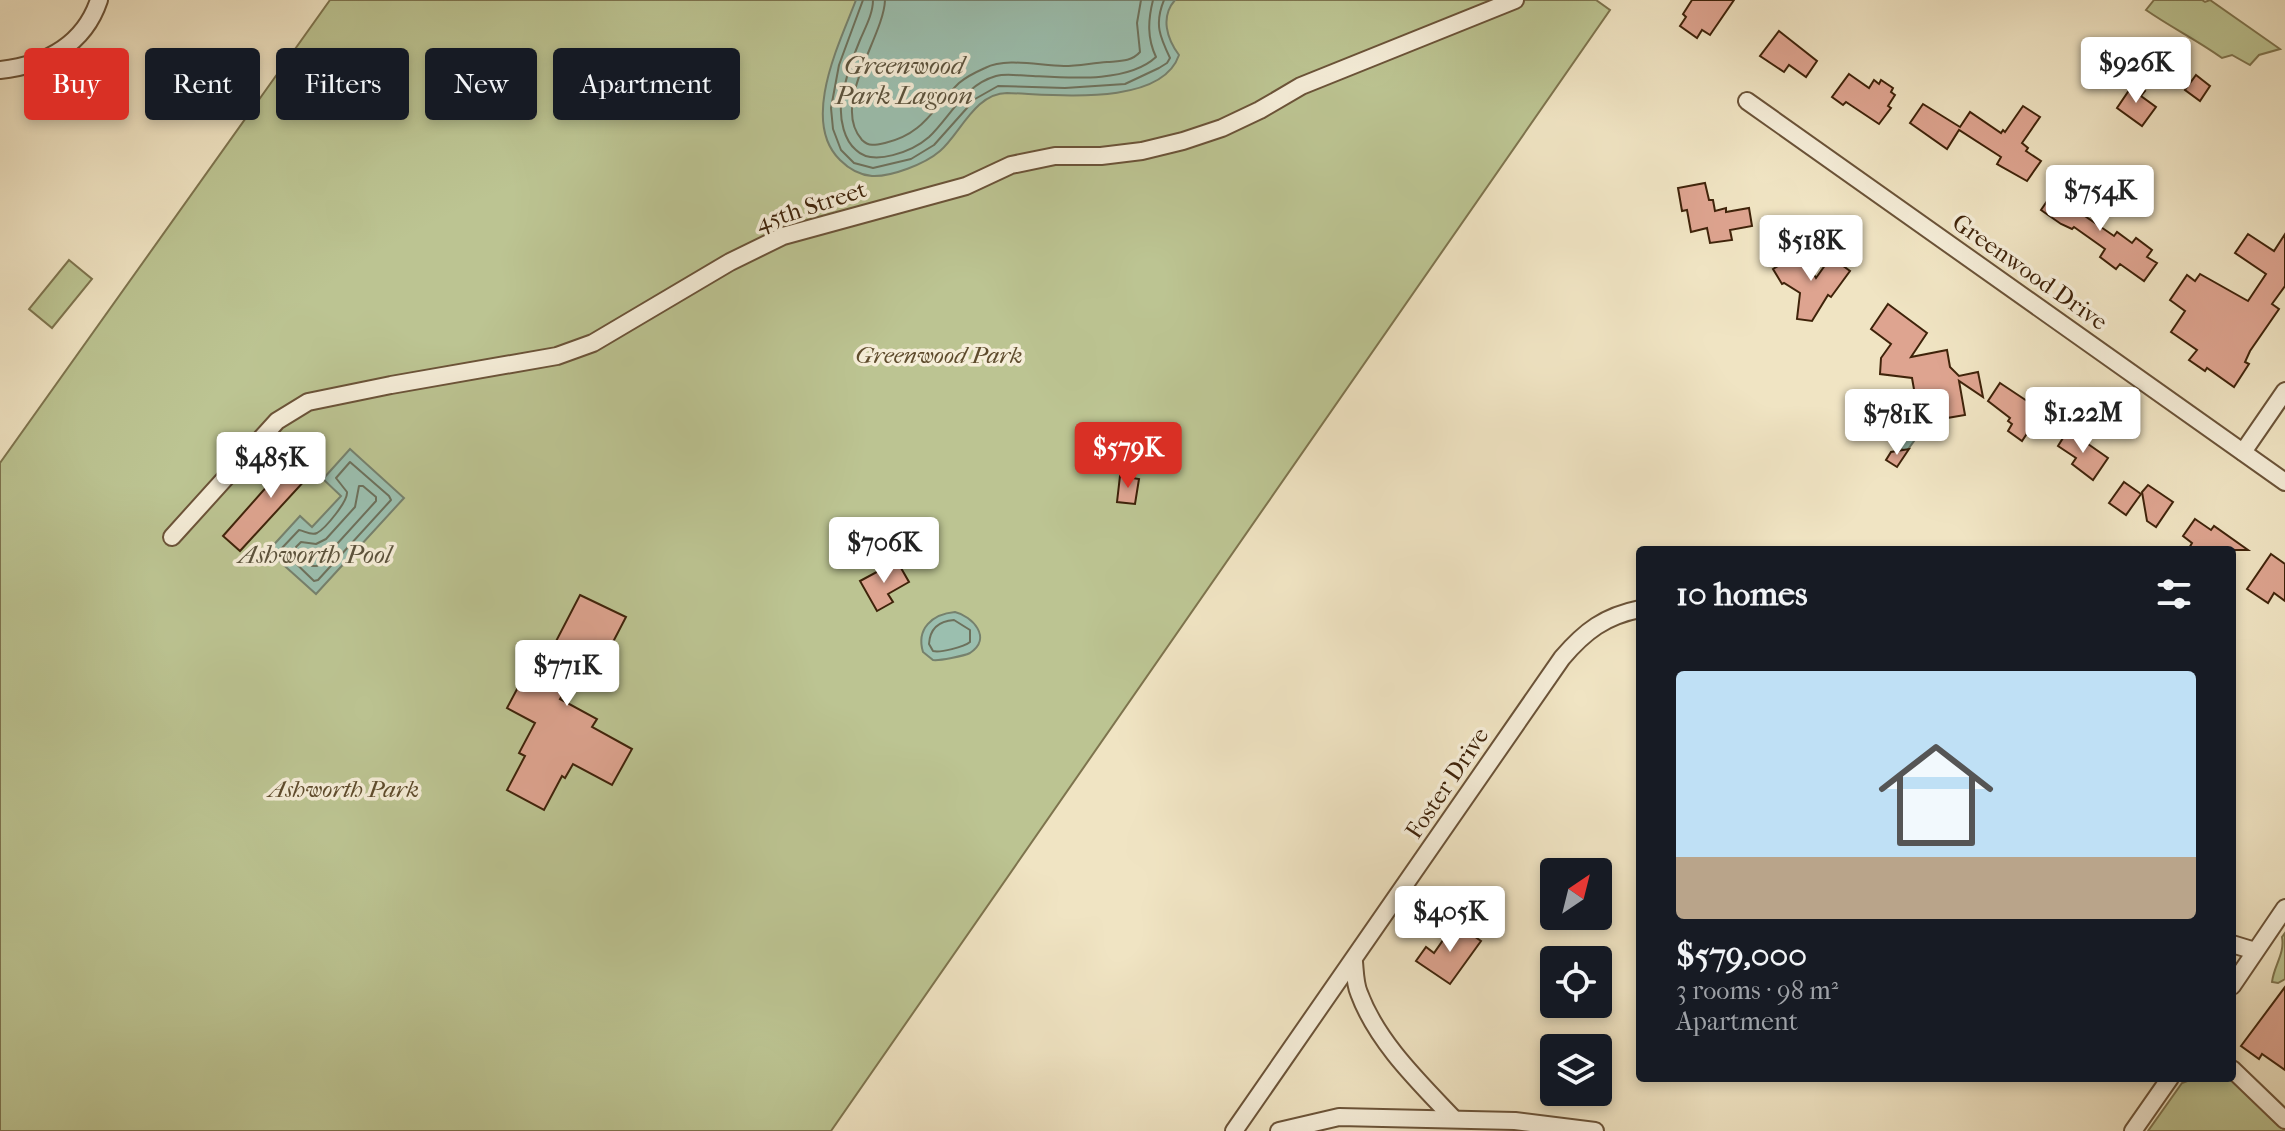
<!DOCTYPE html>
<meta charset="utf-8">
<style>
:root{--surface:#171b24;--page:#242831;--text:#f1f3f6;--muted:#9ea1a6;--accent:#d93025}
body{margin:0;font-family:"IM FELL French Canon",serif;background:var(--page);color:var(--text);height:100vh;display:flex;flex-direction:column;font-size:30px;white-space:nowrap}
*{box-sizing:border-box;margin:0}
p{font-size:26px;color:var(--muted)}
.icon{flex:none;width:44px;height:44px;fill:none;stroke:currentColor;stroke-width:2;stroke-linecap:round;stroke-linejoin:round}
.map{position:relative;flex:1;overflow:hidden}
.panel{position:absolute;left:1636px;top:546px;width:600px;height:536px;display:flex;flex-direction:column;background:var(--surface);border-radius:8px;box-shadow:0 4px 12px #0003}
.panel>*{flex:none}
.hud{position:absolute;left:24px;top:48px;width:760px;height:72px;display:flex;gap:16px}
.needle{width:52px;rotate:35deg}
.tools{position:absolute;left:1540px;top:858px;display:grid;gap:16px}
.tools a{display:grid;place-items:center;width:72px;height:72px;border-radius:8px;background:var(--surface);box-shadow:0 4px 12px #0003;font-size:40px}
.price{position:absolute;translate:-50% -68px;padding:0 18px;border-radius:8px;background:#fff;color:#222;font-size:26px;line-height:52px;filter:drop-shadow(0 2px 4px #0008)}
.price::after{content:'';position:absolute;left:50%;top:48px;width:24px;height:18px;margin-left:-12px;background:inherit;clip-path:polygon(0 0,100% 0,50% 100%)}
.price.current{background:var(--accent);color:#fff}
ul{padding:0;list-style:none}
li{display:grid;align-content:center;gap:16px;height:424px;padding:0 40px}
li span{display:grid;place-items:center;height:248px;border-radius:8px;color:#555}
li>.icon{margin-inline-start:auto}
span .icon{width:144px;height:144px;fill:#fffc;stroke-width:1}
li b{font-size:34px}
h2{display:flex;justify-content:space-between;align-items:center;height:96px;padding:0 40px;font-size:34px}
.chip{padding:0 28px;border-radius:8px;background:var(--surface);box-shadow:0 4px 12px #0003;font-size:28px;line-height:72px}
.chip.current{background:var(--accent);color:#fff}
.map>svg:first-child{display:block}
.green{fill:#bcc492;stroke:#7e744e;stroke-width:2}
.water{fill:#9bbfaf;stroke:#76816d;stroke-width:2}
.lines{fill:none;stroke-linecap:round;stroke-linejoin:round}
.shore{stroke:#6d715c;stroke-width:2}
.building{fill:#dea490;stroke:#3f230a;stroke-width:2}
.minor-casing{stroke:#6b5338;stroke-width:20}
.minor{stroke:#f5edd8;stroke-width:16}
.labels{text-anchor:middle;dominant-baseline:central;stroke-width:7;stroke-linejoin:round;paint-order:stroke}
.street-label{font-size:24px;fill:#3f230a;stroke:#f5edd8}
.park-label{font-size:24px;font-style:italic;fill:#5e4b2c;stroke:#f5edd8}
.water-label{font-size:26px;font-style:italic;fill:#5b523c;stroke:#f5edd8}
</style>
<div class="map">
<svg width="2285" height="1131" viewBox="0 0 2285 1131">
<rect width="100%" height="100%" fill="#f0e4c3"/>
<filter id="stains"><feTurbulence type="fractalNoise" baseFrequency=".0025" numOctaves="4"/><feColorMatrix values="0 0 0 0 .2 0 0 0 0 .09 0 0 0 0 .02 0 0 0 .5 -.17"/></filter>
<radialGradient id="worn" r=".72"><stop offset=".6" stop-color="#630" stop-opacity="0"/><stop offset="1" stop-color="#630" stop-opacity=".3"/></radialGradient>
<g class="green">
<path d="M330 0H1596L1610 10 831 1131H0V463Z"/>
<path d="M2154 0H2202L2205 2 2210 0 2280 49 2259 55 2250 65 2232 55 2222 58C2197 40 2172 28 2146 10Z"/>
<path d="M69 260 92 279 52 328 29 309Z"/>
<path d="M2285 933V979L2278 983 2272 982C2274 965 2285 954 2282 937Z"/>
<path d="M2232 1077 2285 1131H2148L2182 1083 2190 1080Z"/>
</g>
<g class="water">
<path d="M856 0H1175C1160 17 1167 39 1179 55 1161 108 1052 94 1007 93 975 93 960 134 940 151 925 164 891 177 872 176 859 175 849 169 840 160 800 121 840 42 856 0Z"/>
<path d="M1920 412 1930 419 1906 452 1897 445Z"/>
<path d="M350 449 404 498 316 594 268 551 300 516 312 527 341 496 323 479Z"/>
<path d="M955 612C972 616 993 638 970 653 964 656 939 661 933 660L923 652C916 629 932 614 955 612Z"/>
</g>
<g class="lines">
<g class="shore">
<path d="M863 0 839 65 831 108 833 129 841 150 854 163 873 168 911 159 934 145 975 99 998 86 1065 88 1125 84 1159 68 1167 63 1170 58C1160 37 1154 24 1164 0"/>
<path d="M873 0C873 14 865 28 860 40 851 61 844 82 841 105 840 120 844 140 856 150 873 167 913 151 929 137 951 116 964 85 996 76 1007 73 1021 76 1033 76 1069 78 1128 83 1156 57 1147 38 1148 20 1153 0"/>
<path d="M885 0C884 37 830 104 862 140 869 147 876 145 885 143 924 134 932 109 959 83 966 77 976 72 985 68 1007 57 1040 66 1064 66 1078 66 1092 63 1107 62 1120 61 1131 62 1140 52L1137 23 1141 0"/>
<path d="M350 462 389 496 391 500 318 580 314 581 281 549 299 530C305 531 311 536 317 533 326 528 348 501 347 492L336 478Z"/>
<path d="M359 486H363L376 497V501L317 566H312L296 552V547L301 542 316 544 326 539 355 507Z"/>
<path d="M954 620 970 630V642C964 647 940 653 933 651L929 644C930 628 939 621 954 620Z"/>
</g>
</g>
<g class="building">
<path d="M1692 0H1734L1710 35 1702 30 1697 38 1680 26 1686 17 1683 14Z"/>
<path d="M1779 31 1817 61 1806 77 1789 65 1784 72 1760 56Z"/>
<path d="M1849 74 1869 88 1874 80 1879 84 1881 80 1893 88 1891 92 1895 95 1888 106 1891 108 1879 124 1846 102 1843 105 1832 97Z"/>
<path d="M2196 75 2210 86 2200 101 2185 90Z"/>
<path d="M2134 83 2145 91 2141 96 2156 107 2142 126 2117 108Z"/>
<path d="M1923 104 1960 127 1970 112 2001 133 2003 130 2005 132 2023 106 2040 117 2022 143 2028 148 2026 151 2041 161 2027 181 1997 164 2001 157 1959 130 1947 149 1910 123Z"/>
<path d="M1705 183 1709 200H1713L1715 211 1726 208V212L1749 208 1752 226 1730 230 1732 240 1710 243 1707 228 1691 232 1687 210 1682 211 1678 188Z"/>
<path d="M2074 185 2089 196 2079 212 2114 236 2117 232 2132 243 2136 238 2152 250 2147 257 2157 263 2144 281 2120 264 2116 269 2100 257 2105 249 2074 227 2072 229 2061 224 2041 210 2056 188 2067 196Z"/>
<path d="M2248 234 2274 251 2285 234V286L2272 304 2279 309 2250 351 2245 362 2249 364 2234 387 2207 368 2205 371 2189 360 2197 350 2171 332 2185 311 2170 300 2187 275 2195 281 2200 274 2248 301 2266 274 2235 253Z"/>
<path d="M1801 252 1816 278 1831 257 1850 271 1831 297 1828 295 1812 321 1797 319 1800 293 1784 283 1782 284 1773 269Z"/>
<path d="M1888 304 1927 333 1911 357 1947 350 1950 367 1959 376 1978 372 1983 397 1959 381 1965 415 1947 418 1944 399 1933 392 1915 395 1912 378 1880 374 1881 358 1891 344 1871 329Z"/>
<path d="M2000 383 2042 411 2022 441 2008 431 2012 424 2008 421 2010 418 1988 401Z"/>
<path d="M2068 430 2108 458 2093 480 2072 464 2076 458 2058 446Z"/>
<path d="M300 449 318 466 240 551 223 536Z"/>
<path d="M1909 449 1897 467 1886 460 1891 452Z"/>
<path d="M1120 476 1139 479 1135 504 1117 502Z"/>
<path d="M2124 482 2141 494 2126 515 2109 503Z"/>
<path d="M2148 485 2173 502 2156 527 2147 521 2142 492Z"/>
<path d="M2195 519 2211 530 2214 526 2248 550H2188L2192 543 2183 536Z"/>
<path d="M2271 554 2285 564V601L2274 593 2268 603 2247 589Z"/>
<path d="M897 561 909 582 888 594 893 602 877 611 860 581Z"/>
<path d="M580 595 626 617 599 669 603 674 597 688 574 674 560 699 597 719 592 727 632 749 612 785 573 764 565 778 562 776 544 810 507 790 525 756 519 753 535 723 507 708 533 659 549 668 553 647Z"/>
<path d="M1455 923 1481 941 1450 984 1416 961 1426 947 1434 953Z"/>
<path d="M2285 987V1070L2262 1054 2259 1059 2241 1046Z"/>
</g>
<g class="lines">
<g class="minor-casing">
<g id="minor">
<path d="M0 70C45 65 84 45 99 0"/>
<path d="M1747 101 2285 482"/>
<path d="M2243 452 2285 391"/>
<path d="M172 537 277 421 308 402 391 385 557 356 593 343 730 262 783 236 966 186 1011 165 1055 156H1101L1142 151 1183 141 1222 128 1260 110 1301 86 1515 0"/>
<path d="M2232 944 2255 951"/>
<path d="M1354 962C1355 972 1355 984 1359 993 1377 1042 1419 1082 1454 1119"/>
<path d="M2232 986 2285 908"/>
<path d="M2232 1069 2285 1120"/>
<path d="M1234 1131 1562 658C1585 631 1605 616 1640 609"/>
<path d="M1279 1131 1339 1117 1515 1121 1595 1131"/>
<path d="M2133 1131 2170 1078"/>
</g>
</g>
<use href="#minor" class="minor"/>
</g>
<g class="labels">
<g class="street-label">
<text transform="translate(811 206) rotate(-18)">45th Street</text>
<text transform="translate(2030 272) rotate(35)">Greenwood Drive</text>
<text transform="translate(1447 783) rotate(-56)">Foster Drive</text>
</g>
<g class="park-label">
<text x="939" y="355">Greenwood Park</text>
<text x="344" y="789">Ashworth Park</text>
</g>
<g class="water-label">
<text x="904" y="65">Greenwood<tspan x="904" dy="30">Park Lagoon</tspan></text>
<text x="315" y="554">Ashworth Pool</text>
</g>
</g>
<rect width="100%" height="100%" filter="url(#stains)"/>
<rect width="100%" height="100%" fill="url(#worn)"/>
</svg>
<div class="tools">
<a><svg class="needle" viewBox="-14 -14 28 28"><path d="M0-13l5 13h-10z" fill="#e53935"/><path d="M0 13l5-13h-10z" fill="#9ea1a6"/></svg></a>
<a><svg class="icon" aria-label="locate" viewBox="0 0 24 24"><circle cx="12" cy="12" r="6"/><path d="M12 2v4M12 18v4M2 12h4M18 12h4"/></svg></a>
<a><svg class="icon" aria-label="layers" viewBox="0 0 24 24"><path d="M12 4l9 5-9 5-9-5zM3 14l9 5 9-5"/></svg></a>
</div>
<b class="price" style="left:2136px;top:105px">$926K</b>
<b class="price" style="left:2100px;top:233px">$754K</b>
<b class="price" style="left:1811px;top:283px">$518K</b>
<b class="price" style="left:2083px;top:455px">$1.22M</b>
<b class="price" style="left:1897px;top:457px">$781K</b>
<b class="price current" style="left:1128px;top:490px">$579K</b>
<b class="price" style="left:271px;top:500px">$485K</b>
<b class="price" style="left:884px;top:585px">$706K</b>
<b class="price" style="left:567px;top:708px">$771K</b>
<b class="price" style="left:1450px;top:954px">$405K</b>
<div class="hud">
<a class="chip current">Buy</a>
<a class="chip">Rent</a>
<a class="chip">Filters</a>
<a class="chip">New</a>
<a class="chip">Apartment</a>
</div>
<section class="panel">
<h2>10 homes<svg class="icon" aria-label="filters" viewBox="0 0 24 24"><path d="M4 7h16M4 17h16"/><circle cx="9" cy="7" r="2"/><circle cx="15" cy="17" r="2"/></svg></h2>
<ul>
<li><span style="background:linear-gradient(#bfe0f5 75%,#b9a48a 0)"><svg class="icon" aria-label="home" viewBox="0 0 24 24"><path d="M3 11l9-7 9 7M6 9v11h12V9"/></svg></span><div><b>$579,000</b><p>3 rooms · 98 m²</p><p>Apartment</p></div></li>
</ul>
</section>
</div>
